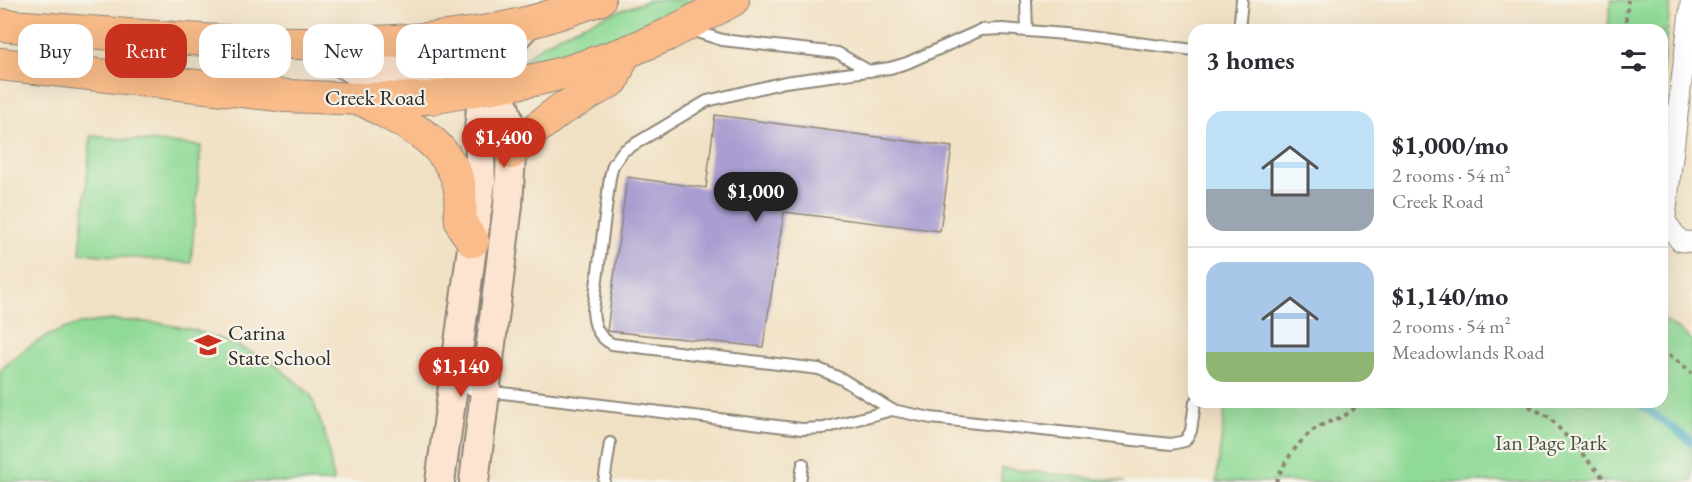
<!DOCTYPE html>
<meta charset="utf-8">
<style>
:root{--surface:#fff;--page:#f2f2f3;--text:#2b2b33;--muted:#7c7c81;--line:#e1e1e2;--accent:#c8321e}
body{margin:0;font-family:"EB Garamond",serif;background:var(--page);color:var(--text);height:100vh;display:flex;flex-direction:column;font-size:22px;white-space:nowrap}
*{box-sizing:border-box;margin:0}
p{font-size:20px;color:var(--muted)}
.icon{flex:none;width:33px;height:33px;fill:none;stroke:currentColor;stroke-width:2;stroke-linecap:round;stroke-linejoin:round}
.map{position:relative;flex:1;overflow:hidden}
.drawer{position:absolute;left:1188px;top:24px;width:480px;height:384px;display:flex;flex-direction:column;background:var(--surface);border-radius:18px;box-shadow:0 6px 24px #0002}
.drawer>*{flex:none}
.top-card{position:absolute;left:18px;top:24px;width:570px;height:54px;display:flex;gap:12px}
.price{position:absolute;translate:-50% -51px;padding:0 14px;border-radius:21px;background:var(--accent);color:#fff;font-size:20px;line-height:39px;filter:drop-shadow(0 2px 3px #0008)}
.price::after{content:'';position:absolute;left:50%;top:36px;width:18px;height:14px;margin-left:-9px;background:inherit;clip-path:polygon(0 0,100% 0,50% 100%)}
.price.selected{background:#222;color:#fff}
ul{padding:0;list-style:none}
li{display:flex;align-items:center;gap:18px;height:150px;padding:0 18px}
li+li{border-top:2px solid var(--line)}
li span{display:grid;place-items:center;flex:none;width:168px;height:120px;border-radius:18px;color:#555}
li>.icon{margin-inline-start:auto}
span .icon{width:72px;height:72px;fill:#fffc;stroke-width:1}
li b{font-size:26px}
h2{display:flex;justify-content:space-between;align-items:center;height:72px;padding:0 18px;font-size:26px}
.tag{padding:0 21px;border-radius:18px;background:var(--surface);box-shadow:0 6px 24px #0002;font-size:21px;line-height:54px}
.tag.selected{background:var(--accent);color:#fff}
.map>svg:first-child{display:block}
.green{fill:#8fda96;stroke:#5d8260;stroke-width:1.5}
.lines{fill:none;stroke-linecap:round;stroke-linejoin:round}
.stream{stroke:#40abbf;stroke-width:8}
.building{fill:#a99dd1}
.lane-casing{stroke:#8e8678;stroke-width:14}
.street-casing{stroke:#8e8678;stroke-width:22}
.secondary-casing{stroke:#8e8678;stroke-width:32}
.primary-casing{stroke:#8e8678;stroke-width:34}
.path{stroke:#8e8678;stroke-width:4;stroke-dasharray:4.5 4.5;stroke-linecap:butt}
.lane{stroke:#fff;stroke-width:10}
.street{stroke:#fff;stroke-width:20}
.secondary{stroke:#fde4d0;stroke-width:28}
.primary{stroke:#f9bc8a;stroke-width:32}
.labels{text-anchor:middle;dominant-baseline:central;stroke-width:4.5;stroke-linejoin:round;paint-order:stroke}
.street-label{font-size:22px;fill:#2b2b2b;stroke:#f7f3e8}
.poi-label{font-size:22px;fill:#2b2b2b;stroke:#f7f3e8;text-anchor:start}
.park-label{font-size:22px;fill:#445746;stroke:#f7f3e8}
</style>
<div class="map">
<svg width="1692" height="482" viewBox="0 0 1692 482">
<rect width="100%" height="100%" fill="#f7f3e8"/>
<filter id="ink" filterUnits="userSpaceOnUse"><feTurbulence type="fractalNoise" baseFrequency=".0167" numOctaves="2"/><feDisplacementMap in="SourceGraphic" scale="12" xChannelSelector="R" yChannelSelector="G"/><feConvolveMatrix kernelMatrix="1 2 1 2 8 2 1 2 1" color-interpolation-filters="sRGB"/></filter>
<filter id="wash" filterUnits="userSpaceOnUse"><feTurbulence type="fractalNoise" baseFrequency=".008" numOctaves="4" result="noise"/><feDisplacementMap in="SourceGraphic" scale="24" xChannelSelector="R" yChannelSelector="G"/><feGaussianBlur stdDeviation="1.35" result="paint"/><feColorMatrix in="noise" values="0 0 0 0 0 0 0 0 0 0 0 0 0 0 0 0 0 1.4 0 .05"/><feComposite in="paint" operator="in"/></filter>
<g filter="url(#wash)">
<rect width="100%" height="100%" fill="#f1e1c4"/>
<g class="green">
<path d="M650 0H715L642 37 521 69 520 66C536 38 618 11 650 0Z"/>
<path d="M1611 0H1671L1662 73V30H1603L1608 26Z"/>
<path d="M91 136 201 146 191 263 80 253Z"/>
<path d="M1662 318 1692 340V482H1216L1226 402H1662Z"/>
<path d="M114 320 159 323 194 330 226 341 272 362 311 395 326 438 334 482H0V371C21 350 47 333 76 325 88 322 102 321 114 320Z"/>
<path d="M1002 468 1124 482H1001Z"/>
</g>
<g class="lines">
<path class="stream" d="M1637 402 1692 442"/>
</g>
<g id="blocks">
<path class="building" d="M715 115 952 147 940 231 784 212 763 347 607 331 627 177 706 188Z"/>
</g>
</g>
<g filter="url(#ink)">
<use href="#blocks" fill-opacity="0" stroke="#8e8678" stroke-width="1.5"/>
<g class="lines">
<g class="lane-casing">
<g id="lane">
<path d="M1026 0 1027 31"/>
<path d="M691 30 722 40 838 53 869 71"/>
<path d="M1239 30 1242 0"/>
<path d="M1194 50 1065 34 1002 29 981 30 907 63 890 68 785 82 707 101 623 151 613 165 610 177 593 311C594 326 598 337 612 344L819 369 842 379 892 410 931 418 1171 444 1185 441 1191 431 1195 402"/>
<path d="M453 387 802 429 824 428 892 410"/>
<path d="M604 482 610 443"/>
<path d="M800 482 803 464"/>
</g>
</g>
<g class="street-casing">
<path id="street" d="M1691 0 1665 221 1680 241 1692 242"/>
</g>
<g class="secondary-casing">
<g id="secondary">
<path d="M310 43 354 70 446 69 465 73 487 88 504 106 507 115 512 141 508 205 474 482"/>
<path d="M440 482 481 182 479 130 481 108 498 56 529 22"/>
</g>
</g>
<g class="primary-casing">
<g id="primary">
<path d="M0 25C104 33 209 43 313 43 386 43 459 40 530 22 553 16 576 7 599 0"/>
<path d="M0 64 287 96 362 99 430 98 539 79 570 71 624 53 667 35 733 0"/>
<path d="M365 101C403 123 446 138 459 184 462 197 459 209 461 221 462 228 469 235 473 241"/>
<path d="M511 153 527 136 560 110 613 80 624 53"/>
</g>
</g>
<g class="path">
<path d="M1625 30 1628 0"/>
<path d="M1662 349 1692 373"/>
<path d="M1521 402 1549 417 1607 482"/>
<path d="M1276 482C1282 464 1303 434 1320 426 1338 417 1346 419 1360 402"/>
</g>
<use href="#lane" class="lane"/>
<use href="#street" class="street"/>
<use href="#secondary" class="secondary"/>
<use href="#primary" class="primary"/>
</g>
</g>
<defs>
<g id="school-bare" transform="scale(2.07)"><path d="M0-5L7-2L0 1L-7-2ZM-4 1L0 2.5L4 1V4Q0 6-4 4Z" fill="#c8321e" stroke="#f7f3e8" stroke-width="2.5" paint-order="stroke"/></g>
</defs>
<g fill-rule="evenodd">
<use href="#school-bare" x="208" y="345"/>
</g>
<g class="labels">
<g class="street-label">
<text x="375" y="97">Creek Road</text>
</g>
<g class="poi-label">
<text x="228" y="332">Carina<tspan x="228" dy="25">State School</tspan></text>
</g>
<g class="park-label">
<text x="1551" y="442">Ian Page Park</text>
</g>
</g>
</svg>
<b class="price" style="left:504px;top:169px">$1,400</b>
<b class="price selected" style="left:756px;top:223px">$1,000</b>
<b class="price" style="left:461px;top:398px">$1,140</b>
<div class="top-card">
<a class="tag">Buy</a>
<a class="tag selected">Rent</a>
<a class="tag">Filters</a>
<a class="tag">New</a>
<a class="tag">Apartment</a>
</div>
<section class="drawer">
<h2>3 homes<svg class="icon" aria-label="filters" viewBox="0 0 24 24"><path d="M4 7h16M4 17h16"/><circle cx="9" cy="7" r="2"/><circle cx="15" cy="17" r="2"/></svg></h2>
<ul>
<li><span style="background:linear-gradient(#bfe0f5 65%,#9aa5b1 0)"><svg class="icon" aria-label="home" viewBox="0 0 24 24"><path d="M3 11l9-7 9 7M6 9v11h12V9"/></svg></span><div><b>$1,000/mo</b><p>2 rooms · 54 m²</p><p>Creek Road</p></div></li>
<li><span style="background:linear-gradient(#a9c7e8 75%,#8fb573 0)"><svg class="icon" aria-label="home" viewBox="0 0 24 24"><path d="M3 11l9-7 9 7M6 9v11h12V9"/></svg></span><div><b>$1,140/mo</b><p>2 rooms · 54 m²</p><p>Meadowlands Road</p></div></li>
</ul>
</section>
</div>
